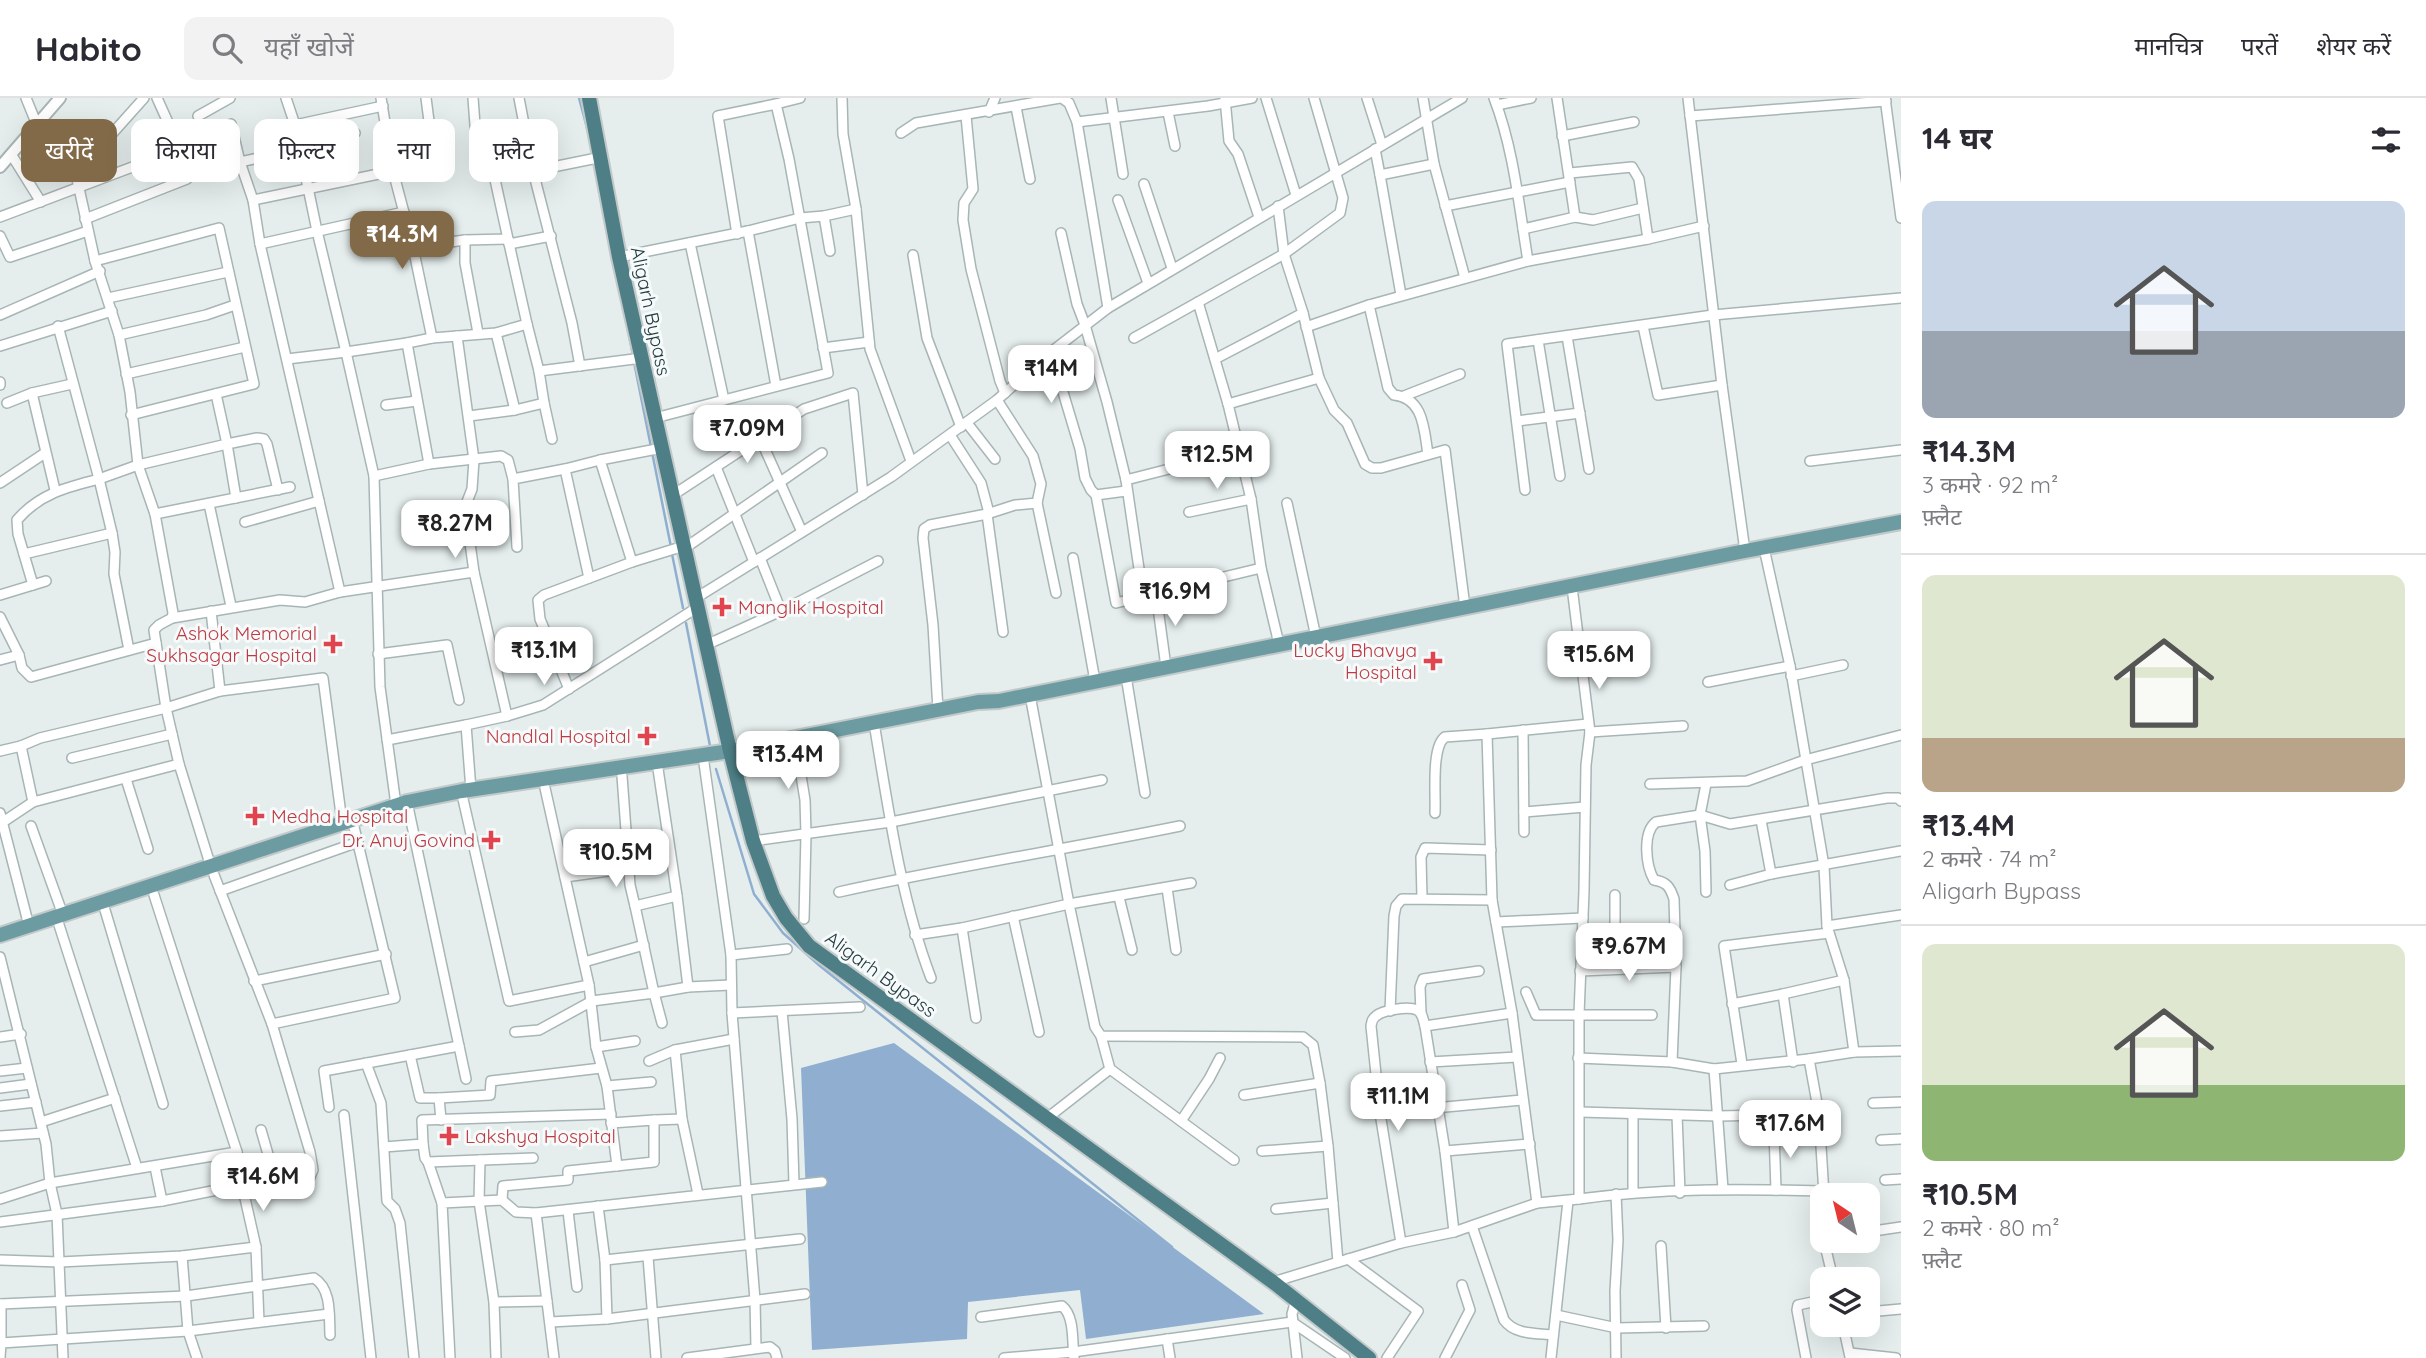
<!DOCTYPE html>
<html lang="hi">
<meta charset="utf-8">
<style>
:root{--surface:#fff;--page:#f2f2f3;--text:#2b2b33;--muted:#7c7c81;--line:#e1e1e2;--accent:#826a49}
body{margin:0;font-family:Quicksand,"Noto Sans Devanagari",sans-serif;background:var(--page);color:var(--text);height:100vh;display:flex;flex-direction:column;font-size:26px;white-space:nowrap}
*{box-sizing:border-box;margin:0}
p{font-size:23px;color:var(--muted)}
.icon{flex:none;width:38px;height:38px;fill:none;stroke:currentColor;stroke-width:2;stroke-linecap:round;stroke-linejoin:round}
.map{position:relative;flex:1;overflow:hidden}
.drawer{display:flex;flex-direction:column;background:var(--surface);width:525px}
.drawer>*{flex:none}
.top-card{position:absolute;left:21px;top:21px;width:665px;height:63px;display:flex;gap:14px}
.needle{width:46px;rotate:325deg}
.tools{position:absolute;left:1810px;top:1085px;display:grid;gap:14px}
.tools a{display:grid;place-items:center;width:70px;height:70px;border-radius:14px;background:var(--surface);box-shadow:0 7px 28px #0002;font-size:35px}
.price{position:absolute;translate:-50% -60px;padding:0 16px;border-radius:14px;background:#fff;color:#222;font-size:23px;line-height:46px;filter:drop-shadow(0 2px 4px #0008)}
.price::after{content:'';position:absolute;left:50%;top:42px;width:21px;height:16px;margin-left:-10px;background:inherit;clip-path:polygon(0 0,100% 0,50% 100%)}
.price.current{background:var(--accent);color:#fff}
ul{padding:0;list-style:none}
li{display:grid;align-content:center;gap:14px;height:371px;padding:0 21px}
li+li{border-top:2px solid var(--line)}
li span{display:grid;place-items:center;height:217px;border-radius:14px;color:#555}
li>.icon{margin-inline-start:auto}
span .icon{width:126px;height:126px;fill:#fffc;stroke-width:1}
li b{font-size:30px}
h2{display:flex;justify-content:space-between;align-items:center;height:84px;padding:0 21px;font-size:30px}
.chip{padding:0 24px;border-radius:14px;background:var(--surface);box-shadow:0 7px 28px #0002;font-size:24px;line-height:63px}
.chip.current{background:var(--accent);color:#fff}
header{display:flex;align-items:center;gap:42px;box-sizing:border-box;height:98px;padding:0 35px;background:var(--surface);border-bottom:2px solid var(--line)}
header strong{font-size:33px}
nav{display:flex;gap:38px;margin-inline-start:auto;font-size:24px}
.search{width:490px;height:63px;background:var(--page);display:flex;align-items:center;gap:18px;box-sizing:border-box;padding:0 24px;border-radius:14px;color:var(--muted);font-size:26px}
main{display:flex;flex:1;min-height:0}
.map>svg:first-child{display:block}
.water{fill:#90afd0}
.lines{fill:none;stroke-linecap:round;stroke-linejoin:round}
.stream{stroke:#90afd0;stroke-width:2.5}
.minor-casing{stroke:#a8b5b6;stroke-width:12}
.tertiary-casing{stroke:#a8b5b6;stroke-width:14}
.primary-casing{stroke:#c2c9ca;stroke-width:18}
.trunk-casing{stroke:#c2c9ca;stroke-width:18}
.minor{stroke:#fff;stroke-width:9}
.tertiary{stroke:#fff;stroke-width:10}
.primary{stroke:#6c9ca2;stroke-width:14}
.trunk{stroke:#4e7f86;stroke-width:14}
.health-dot{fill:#e0444e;stroke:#f6fafa;stroke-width:2.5}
.labels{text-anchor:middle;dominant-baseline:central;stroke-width:6;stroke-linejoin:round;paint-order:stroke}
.street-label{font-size:19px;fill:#253d40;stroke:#f6fafa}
.health-label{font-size:19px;fill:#be3a42;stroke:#f6fafa;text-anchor:end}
</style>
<header>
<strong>Habito</strong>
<div class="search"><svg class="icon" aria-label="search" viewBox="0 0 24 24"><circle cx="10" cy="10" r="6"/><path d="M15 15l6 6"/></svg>यहाँ खोजें</div>
<nav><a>मानचित्र</a><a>परतें</a><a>शेयर करें</a></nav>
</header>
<main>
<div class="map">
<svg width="1901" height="1260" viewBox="0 0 1901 1260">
<rect width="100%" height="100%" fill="#e5eeed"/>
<path class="water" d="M894 945 1264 1216 1086 1241 1080 1192 968 1204 967 1241 812 1252 801 970Z"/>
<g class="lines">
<g class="stream">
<path d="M579 0 590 41"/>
<path d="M624 212 633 257"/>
<path d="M634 264 671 449"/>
<path d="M672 456 683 510"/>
<path d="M686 525 710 648"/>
<path d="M716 671 754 796 783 835 820 868 1172 1149"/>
</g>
<g class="minor-casing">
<g id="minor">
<path d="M26 0 37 27 75 72 95 163 119 237 130 294 138 367 155 416 173 515 172 520 159 527 154 532 166 610 179 666 211 769"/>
<path d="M286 0 295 27 317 133 346 254 407 245 429 366"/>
<path d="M426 0 434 62 432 66 393 73 413 149 432 240"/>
<path d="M473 0 478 67 481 74 486 77 533 73 602 59"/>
<path d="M519 0 533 73 572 225 580 268"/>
<path d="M1062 0 1069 5 1077 24 1108 210"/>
<path d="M1111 0 1123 76"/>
<path d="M1266 0 1296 97"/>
<path d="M1367 0 1382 47"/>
<path d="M1423 0 1434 66 1465 180"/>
<path d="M1494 0C1514 52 1519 109 1528 163"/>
<path d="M1688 0 1722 287 1745 453"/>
<path d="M1885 0 1901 120"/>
<path d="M1225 1 1229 43 1238 56 1259 119"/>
<path d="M776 6 800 0"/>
<path d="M1497 7 1531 0"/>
<path d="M1016 9 1030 81"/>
<path d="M989 14 995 0"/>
<path d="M1168 14 1175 48"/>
<path d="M198 18 230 0"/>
<path d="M966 18 973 91 964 105 963 122 971 171 1000 283 1005 295"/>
<path d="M1690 18 1886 3"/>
<path d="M1077 24 1208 8 1252 0"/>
<path d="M231 26 240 64"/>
<path d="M295 27 383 8"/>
<path d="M355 35 322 46 240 64 253 102 260 146 340 494 474 474 507 618"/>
<path d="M901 35 916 25 1060 0"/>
<path d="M1562 38 1634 24"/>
<path d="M1375 51 1380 77"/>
<path d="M11 56 41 104"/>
<path d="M75 72 94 56 144 0"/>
<path d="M1570 75 1632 69 1639 81 1648 141"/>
<path d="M1144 86 1172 170"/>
<path d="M253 102 393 73 381 0"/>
<path d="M1118 102 1148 185"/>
<path d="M1278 108 1284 156 1303 215 1319 280 1334 312 1347 325 1365 366 1372 370H1381L1445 352 1465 509"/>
<path d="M1445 108 1570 84"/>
<path d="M856 111 870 251 911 363"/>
<path d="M824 118 830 153"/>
<path d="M0 119 180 51"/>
<path d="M1575 119 1593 122 1643 110"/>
<path d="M85 121 187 81 190 73 157 0"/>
<path d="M1523 131 1575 119 1557 0"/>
<path d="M748 133 776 288"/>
<path d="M1061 135 1077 206 1085 227 1107 304 1126 382 1169 371 1236 344"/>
<path d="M0 138 10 159 88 133"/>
<path d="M465 142V165L478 235"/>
<path d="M690 145 724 302"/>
<path d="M260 146 404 114"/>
<path d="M509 146 551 138"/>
<path d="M413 149 465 142 508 141 494 77"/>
<path d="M913 157 927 240 961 329"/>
<path d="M619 159 748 133 800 120 824 118 856 111 843 36 842 0"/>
<path d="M95 163 219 130 254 286 131 317"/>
<path d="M1401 197 1380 77 1434 66"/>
<path d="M108 200 228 174"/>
<path d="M1198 204 1228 306 1251 401 1261 470 1279 546"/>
<path d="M1369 207 1528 163 1648 141 1704 128"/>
<path d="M0 217 100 173"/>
<path d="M527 226 539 273 642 260"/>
<path d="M1643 228 1658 297 1722 287"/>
<path d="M1306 229 1369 207 1388 290 1394 297C1424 300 1424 332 1428 356"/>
<path d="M496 235 515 312"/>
<path d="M119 237 206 217 235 207"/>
<path d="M457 238 474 362 472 391 465 409 474 474"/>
<path d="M1567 238 1589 371"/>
<path d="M1134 240 1284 156 1340 115 1343 100 1314 0"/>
<path d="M1538 242 1560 378"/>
<path d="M407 245 432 240 496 235 527 226 508 141"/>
<path d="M0 248 112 213"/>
<path d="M823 250 869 244"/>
<path d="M1051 254 1080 351 1085 380 1091 392 1096 397 1116 505 1261 470"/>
<path d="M287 261 346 254 374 378 380 589 396 707"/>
<path d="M1215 261 1303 215"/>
<path d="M126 276 245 249"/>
<path d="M0 284V287"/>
<path d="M32 295 55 392"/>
<path d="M1404 298 1460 276"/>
<path d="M7 305 32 295 72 286"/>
<path d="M544 305 552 341"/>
<path d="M1228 306 1319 280"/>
<path d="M386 307 417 303"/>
<path d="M469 318 515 312 544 305 539 273"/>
<path d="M655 320 828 275 789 61 776 6 718 18 737 136"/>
<path d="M1517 323 1580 315"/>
<path d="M967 325 995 361"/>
<path d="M950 337 981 385 989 415"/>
<path d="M760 340 802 434"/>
<path d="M1810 363 1901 352"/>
<path d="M716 369 754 464"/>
<path d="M374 378 429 366 501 358 508 362 513 381"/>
<path d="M1126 382 1143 498"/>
<path d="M0 385 45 355"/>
<path d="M1525 392 1507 246 1713 217 1901 200"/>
<path d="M673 397 804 311 853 295 863 397"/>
<path d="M1096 397 1126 393"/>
<path d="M236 400 227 346 257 340 264 341 267 346 278 392"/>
<path d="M1037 405 1056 495"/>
<path d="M1287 405 1316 539"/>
<path d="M209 406 231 508"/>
<path d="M1189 414 1251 401"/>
<path d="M155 416 290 389"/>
<path d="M987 416 1015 407 1037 405 1041 386 1033 358 997 302"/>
<path d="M245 424 319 403"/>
<path d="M517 449 513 381 565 371"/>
<path d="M685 450 822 355"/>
<path d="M1764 450 1790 568 1824 768 1827 828 1844 882 1854 954"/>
<path d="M24 456 112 435"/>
<path d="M760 460 781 513"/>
<path d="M1073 460 1095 583"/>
<path d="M632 464 600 362 662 350"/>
<path d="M589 480 565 371 600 362"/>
<path d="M33 487 18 436 17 422C39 396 67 389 99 381L58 228"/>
<path d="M1572 489 1590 634 1683 628"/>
<path d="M1156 495 1166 569"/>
<path d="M0 497 46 483"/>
<path d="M696 500 891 379 997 302 1051 254 1108 210 1462 0"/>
<path d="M211 513 220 593"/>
<path d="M0 519 19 557 22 570 31 579 156 545"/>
<path d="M172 520 280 502 305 504 340 494"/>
<path d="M706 547 781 513 878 463"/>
<path d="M129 552 114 476 115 454 112 435 99 381 138 367 227 346 216 296"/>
<path d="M378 556 447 547 459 602"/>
<path d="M0 562 19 557"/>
<path d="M1126 578 1145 695"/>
<path d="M1791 578 1843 567"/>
<path d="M1708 584 1790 568"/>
<path d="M569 591 540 521 538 502 544 497 632 464 684 448"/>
<path d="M1030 597 1069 806 1095 929 1101 938 1303 939 1313 947 1320 985 1328 1048 1338 1164"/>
<path d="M938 612 933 527 923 440 924 431 930 427 987 416 1003 534"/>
<path d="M875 631C889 715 901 801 931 880"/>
<path d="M1523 632 1524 734"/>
<path d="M387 642 466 627"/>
<path d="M796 647 805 702 806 736 804 821"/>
<path d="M21 648 40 640 166 610 220 593 323 580 342 724"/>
<path d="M0 653 21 648 33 704 179 666"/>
<path d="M72 660 172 636"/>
<path d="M704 665 731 857 732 915 755 1202 756 1250"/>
<path d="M658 671 677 798 688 889"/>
<path d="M622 678 630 787 635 808"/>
<path d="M126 681 148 751"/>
<path d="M1650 686 1747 683 1805 662 1901 637"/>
<path d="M1706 686 1700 717 1656 724C1642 735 1646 768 1654 782 1667 784 1670 789 1674 801L1676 869 1672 964 1714 971"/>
<path d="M545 690 589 887 596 949 607 988 617 1068"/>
<path d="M471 692 466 627 507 618 543 607 698 509"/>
<path d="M463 701 509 903 589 887"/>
<path d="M407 704 466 981"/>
<path d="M1524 714 1585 709"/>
<path d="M0 715 29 828"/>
<path d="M1435 715C1436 697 1431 649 1445 639L1487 636"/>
<path d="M1761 722 1771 776"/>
<path d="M0 726 33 704"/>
<path d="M31 728 63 817"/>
<path d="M753 743 891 724 1102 682"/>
<path d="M565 779 630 770"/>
<path d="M1730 787 1771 776 1901 753"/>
<path d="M1167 790 1176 852"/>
<path d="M220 793 358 744"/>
<path d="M839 794C952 769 1067 751 1180 728"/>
<path d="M1706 794 1705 753 1700 717 1730 726 1887 700H1898L1901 703"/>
<path d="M154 797 237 1054 242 1087 310 1079 313 1072 310 1054 272 926 214 777"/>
<path d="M677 798 635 808 654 895 688 889 731 887"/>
<path d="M1119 799 1132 852"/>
<path d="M1422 800 1421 759 1425 750 1491 752"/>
<path d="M105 812 163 1006"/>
<path d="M1013 818 1039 934"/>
<path d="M1496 824 1583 820"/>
<path d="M59 827 137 1070"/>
<path d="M1827 828 1901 817"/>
<path d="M962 830 976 920"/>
<path d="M915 837 962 830 1069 806 1191 785"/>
<path d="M731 857 787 851"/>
<path d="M0 859 46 1046 50 1085 57 1116 63 1260"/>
<path d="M584 864 644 847"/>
<path d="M1615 871V797"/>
<path d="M1580 873 1676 869"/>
<path d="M254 883 386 856"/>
<path d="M1526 894 1536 917H1652"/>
<path d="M1783 896 1844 882"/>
<path d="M1732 906 1783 896 1793 964"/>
<path d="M782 913 792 1021 794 1086"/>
<path d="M1390 913 1394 818 1396 808 1402 801 1492 802"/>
<path d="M732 915 860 909"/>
<path d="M1421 915 1420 889 1423 881 1479 873"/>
<path d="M272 926 395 900 354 729"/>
<path d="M1425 928 1512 915"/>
<path d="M515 934 539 932 592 903 654 895 662 925"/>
<path d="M1101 938 1110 971"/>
<path d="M0 939 21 936"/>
<path d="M596 949 635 943"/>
<path d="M410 957 420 1000H439"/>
<path d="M1578 960 1672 964"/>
<path d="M649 963 675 952"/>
<path d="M1430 964 1517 959"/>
<path d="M366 965 381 1005 387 1103 395 1111 400 1125 414 1260"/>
<path d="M1742 966 1724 848 1829 835"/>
<path d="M0 973 27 970"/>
<path d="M607 988 651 984"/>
<path d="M0 990 31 986"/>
<path d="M1244 997 1320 985"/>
<path d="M1873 1005 1901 1004"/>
<path d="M0 1008 36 1004"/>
<path d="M329 1009 324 973 459 948"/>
<path d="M1580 1014 1718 1018 1819 1016"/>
<path d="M1380 1015 1522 1002"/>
<path d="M1633 1016V1094"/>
<path d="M344 1017 371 1260"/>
<path d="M1677 1017 1680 1095"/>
<path d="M1046 1021 1110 971 1234 1062"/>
<path d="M441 1022 439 1000 490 997 491 983 601 970"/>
<path d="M654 1022 682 1021"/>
<path d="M1181 1023 1209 981 1220 960"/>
<path d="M41 1024 115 1000"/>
<path d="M261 1032 276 1084"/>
<path d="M1774 1034 1776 1092"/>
<path d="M0 1038 43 1035"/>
<path d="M1881 1042 1901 1041"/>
<path d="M423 1046 425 1060 428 1064 533 1060"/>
<path d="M384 1049 423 1046 422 1022 611 1016"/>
<path d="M1262 1053 1328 1048"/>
<path d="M1445 1053 1530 1046"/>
<path d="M480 1062 479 1103 494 1204 496 1260"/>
<path d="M428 1064 442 1105"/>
<path d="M155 1069 162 1103"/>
<path d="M1885 1082 1901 1081"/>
<path d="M1723 1091 1714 971 1809 961"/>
<path d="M698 1096 682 1021 675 952 734 941"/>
<path d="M1616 1096 1618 1142 1615 1193 1616 1260"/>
<path d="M1824 1097 1819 1016 1809 961 1854 954 1901 953"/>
<path d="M0 1101 50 1085 237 1054"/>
<path d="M1579 1101C1660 1090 1742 1091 1824 1093"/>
<path d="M502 1102 503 1088 568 1082V1073L654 1064V1022L611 1025"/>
<path d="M1537 1105 1512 915 1492 802 1487 636 1588 626"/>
<path d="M598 1108 605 1162 607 1221"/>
<path d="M1276 1111 1333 1105"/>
<path d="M568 1113 577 1189"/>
<path d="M536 1115 554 1260"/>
<path d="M0 1124 162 1103 242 1087 256 1149"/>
<path d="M1472 1128 1504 1222C1515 1237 1536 1235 1553 1237"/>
<path d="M1867 1134 1901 1129"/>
<path d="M1824 1143 1833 1181"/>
<path d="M1401 1145 1380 1015 1371 928C1372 923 1372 921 1376 918 1383 912 1408 908 1417 912 1423 915 1423 922 1425 928L1445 1053 1454 1134"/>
<path d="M1661 1148 1666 1230"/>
<path d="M182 1158 188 1233 197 1260"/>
<path d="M648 1159 656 1260"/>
<path d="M1348 1161 1418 1213 1387 1260"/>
<path d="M0 1162 60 1164 182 1158 256 1149 259 1224"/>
<path d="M605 1162 800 1141"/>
<path d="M1273 1184 1401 1145 1454 1134 1537 1105 1579 1101V916L1584 793 1586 667 1590 634"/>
<path d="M1296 1202 1292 1216 1297 1260"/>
<path d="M494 1204 547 1203"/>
<path d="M0 1206 186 1198 314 1180C332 1191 329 1218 330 1237"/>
<path d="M1 1206V1245L188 1233 329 1216"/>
<path d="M1867 1214 1901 1211"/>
<path d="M1556 1217 1617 1230 1704 1228"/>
<path d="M981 1219 1062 1208C1075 1218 1072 1245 1074 1260"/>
<path d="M550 1224 607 1221 805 1196"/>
<path d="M1843 1227 1850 1259"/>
<path d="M1167 1241 1170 1260"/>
<path d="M1850 1255 1896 1260"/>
<path d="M0 1260 1 1245"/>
<path d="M450 1260 442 1105 502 1102 516 1114 536 1115 822 1084"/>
<path d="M687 1260 770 1249 775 1253 777 1260"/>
<path d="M1004 1260 1073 1254 1292 1224 1345 1260"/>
<path d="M1445 1260 1470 1212 1462 1187"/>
<path d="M1551 1260 1568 1103"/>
<path d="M1806 1260 1797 1212 1798 1207 1822 1202"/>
</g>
</g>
<g class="tertiary-casing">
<path id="tertiary" d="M0 69 60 0"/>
</g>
<g class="primary-casing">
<path id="primary" d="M0 837 407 704 462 693 730 653 978 604 999 603 1745 453 1901 424"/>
</g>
<g class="trunk-casing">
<path id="trunk" d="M589 0 619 159 730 653 753 743 773 798 786 820 809 848 1273 1184 1369 1260"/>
</g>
<use href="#minor" class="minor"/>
<use href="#tertiary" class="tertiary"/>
<use href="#primary" class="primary"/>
<use href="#trunk" class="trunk"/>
</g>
<g class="health-dot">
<path d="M718.5 498.5h7v7h7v7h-7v7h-7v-7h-7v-7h7z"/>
<path d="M329.5 535.5h7v7h7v7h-7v7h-7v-7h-7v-7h7z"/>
<path d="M1429.5 552.5h7v7h7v7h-7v7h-7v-7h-7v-7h7z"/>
<path d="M643.5 627.5h7v7h7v7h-7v7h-7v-7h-7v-7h7z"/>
<path d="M251.5 707.5h7v7h7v7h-7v7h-7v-7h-7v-7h7z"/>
<path d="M487.5 731.5h7v7h7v7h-7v7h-7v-7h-7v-7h7z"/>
<path d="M445.5 1027.5h7v7h7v7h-7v7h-7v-7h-7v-7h7z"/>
</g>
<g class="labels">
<g class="street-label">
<text transform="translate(651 213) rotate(78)">Aligarh Bypass</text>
<text transform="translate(881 876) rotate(36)">Aligarh Bypass</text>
</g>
<g class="health-label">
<text x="738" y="509" text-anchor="start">Manglik Hospital</text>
<text x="317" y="535">Ashok Memorial<tspan x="317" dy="22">Sukhsagar Hospital</tspan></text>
<text x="1417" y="552">Lucky Bhavya<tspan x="1417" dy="22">Hospital</tspan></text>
<text x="631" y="638">Nandlal Hospital</text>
<text x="271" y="718" text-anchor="start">Medha Hospital</text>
<text x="475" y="742">Dr. Anuj Govind</text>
<text x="465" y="1038" text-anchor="start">Lakshya Hospital</text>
</g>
</g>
</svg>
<div class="tools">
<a><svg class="needle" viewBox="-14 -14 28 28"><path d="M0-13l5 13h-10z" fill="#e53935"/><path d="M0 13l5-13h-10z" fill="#7c7c81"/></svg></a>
<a><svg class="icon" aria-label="layers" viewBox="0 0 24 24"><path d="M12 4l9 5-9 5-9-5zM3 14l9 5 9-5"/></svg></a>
</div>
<b class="price current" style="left:402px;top:173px">₹14.3M</b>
<b class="price" style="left:1051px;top:307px">₹14M</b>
<b class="price" style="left:747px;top:367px">₹7.09M</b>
<b class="price" style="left:1217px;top:393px">₹12.5M</b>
<b class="price" style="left:455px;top:462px">₹8.27M</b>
<b class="price" style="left:1175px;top:530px">₹16.9M</b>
<b class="price" style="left:544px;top:589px">₹13.1M</b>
<b class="price" style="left:1599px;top:593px">₹15.6M</b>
<b class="price" style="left:788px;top:693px">₹13.4M</b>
<b class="price" style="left:616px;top:791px">₹10.5M</b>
<b class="price" style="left:1629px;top:885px">₹9.67M</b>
<b class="price" style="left:1398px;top:1035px">₹11.1M</b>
<b class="price" style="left:1790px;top:1062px">₹17.6M</b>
<b class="price" style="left:263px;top:1115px">₹14.6M</b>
<div class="top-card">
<a class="chip current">खरीदें</a>
<a class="chip">किराया</a>
<a class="chip">फ़िल्टर</a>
<a class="chip">नया</a>
<a class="chip">फ़्लैट</a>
</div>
</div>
<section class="drawer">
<h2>14 घर<svg class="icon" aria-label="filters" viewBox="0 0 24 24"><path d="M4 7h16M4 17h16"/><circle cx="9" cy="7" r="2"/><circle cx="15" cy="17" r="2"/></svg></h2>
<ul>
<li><span style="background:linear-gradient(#c9d6e8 60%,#9aa5b1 0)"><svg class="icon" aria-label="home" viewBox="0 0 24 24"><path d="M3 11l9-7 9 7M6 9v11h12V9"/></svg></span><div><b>₹14.3M</b><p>3 कमरे · 92 m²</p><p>फ़्लैट</p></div></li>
<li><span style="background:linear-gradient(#dfe7d0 75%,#b9a48a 0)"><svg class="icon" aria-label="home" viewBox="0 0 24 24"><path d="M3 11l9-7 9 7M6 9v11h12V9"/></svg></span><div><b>₹13.4M</b><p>2 कमरे · 74 m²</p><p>Aligarh Bypass</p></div></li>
<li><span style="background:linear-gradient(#dfe7d0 65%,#8fb573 0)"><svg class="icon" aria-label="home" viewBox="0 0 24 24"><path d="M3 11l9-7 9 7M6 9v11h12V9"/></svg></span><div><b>₹10.5M</b><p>2 कमरे · 80 m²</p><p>फ़्लैट</p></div></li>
</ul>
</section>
</main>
